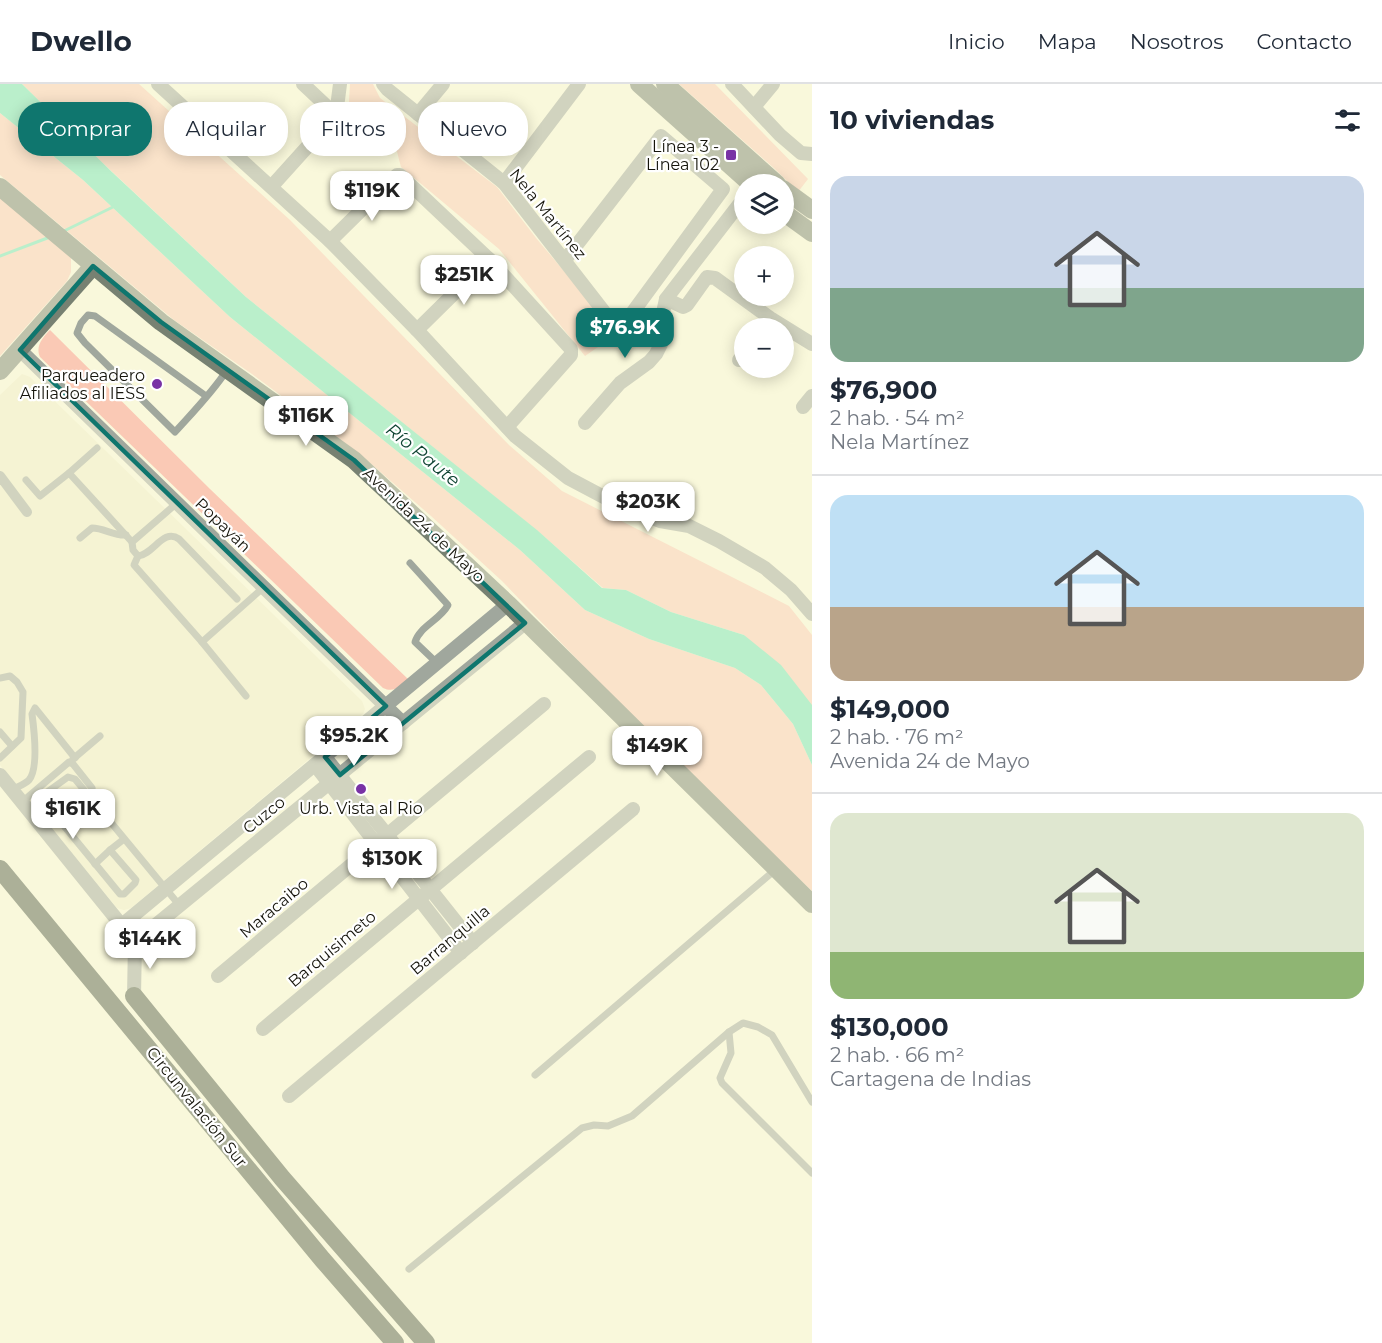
<!DOCTYPE html>
<html lang="es">
<meta charset="utf-8">
<style>
:root{--surface:#fff;--page:#f6f6f7;--text:#1f2937;--muted:#747a83;--line:#e0e1e3;--accent:#0f766e}
body{margin:0;font-family:Montserrat,sans-serif;background:var(--page);color:var(--text);height:100vh;display:flex;flex-direction:column;font-size:22px;white-space:nowrap}
*{box-sizing:border-box;margin:0}
p{font-size:20px;color:var(--muted)}
.icon{flex:none;width:33px;height:33px;fill:none;stroke:currentColor;stroke-width:2;stroke-linecap:round;stroke-linejoin:round}
.map{position:relative;flex:1;overflow:hidden}
.side{display:flex;flex-direction:column;background:var(--surface);width:570px}
.side>*{flex:none}
.guide{position:absolute;left:18px;top:18px;width:570px;height:54px;display:flex;gap:12px}
.buttons{position:absolute;left:734px;top:90px;display:grid;gap:12px}
.buttons a{display:grid;place-items:center;width:60px;height:60px;border-radius:50%;background:var(--surface);box-shadow:0 3px 15px #0003;font-size:30px}
.price{position:absolute;translate:-50% -51px;padding:0 14px;border-radius:12px;background:#fff;color:#222;font-size:20px;line-height:39px;filter:drop-shadow(0 2px 3px #0008)}
.price::after{content:'';position:absolute;left:50%;top:36px;width:18px;height:14px;margin-left:-9px;background:inherit;clip-path:polygon(0 0,100% 0,50% 100%)}
.price.selected{background:var(--accent);color:#fff}
ul{padding:0;list-style:none}
li{display:grid;align-content:center;gap:12px;height:318px;padding:0 18px}
li+li{border-top:2px solid var(--line)}
li span{display:grid;place-items:center;height:186px;border-radius:18px;color:#555}
li>.icon{margin-inline-start:auto}
span .icon{width:108px;height:108px;fill:#fffc;stroke-width:1}
li b{font-size:26px}
h2{display:flex;justify-content:space-between;align-items:center;height:72px;padding:0 18px;font-size:26px}
.tag{padding:0 21px;border-radius:24px;background:var(--surface);box-shadow:0 3px 15px #0003;font-size:21px;line-height:54px}
.tag.selected{background:var(--accent);color:#fff}
header{display:flex;align-items:center;gap:36px;box-sizing:border-box;height:84px;padding:0 30px;background:var(--surface);border-bottom:2px solid var(--line)}
header strong{font-size:28px}
nav{display:flex;gap:33px;margin-inline-start:auto;font-size:21px}
main{display:flex;flex:1;min-height:0}
.map>svg:first-child{display:block}
.built{fill:#efedc9}
.green{fill:#fac9b5}
.water{fill:#6de5b9}
.lines{fill:none;stroke-linecap:round;stroke-linejoin:round}
.stream{stroke:#6de5b9;stroke-width:3}
.service{stroke:#a0a79d;stroke-width:7}
.pedestrian{stroke:#a0a79d;stroke-width:10}
.minor{stroke:#a0a79d;stroke-width:14}
.secondary{stroke:#778172;stroke-width:18}
.trunk{stroke:#4e5a48;stroke-width:18}
.marked{fill:none;stroke:#0f766e;stroke-width:4.5;stroke-linejoin:round}
.poi-dot{fill:#7932a5;stroke:#fff;stroke-width:2}
.labels{text-anchor:middle;dominant-baseline:central;stroke-width:4.5;stroke-linejoin:round;paint-order:stroke}
.poi-label{font-size:16px;fill:#15140b;stroke:#fff;text-anchor:end}
.street-label{font-size:16px;fill:#15140b;stroke:#fff}
.water-label{font-size:18px;font-style:italic;fill:#114534;stroke:#fff}
</style>
<header>
<strong>Dwello</strong>
<nav><a>Inicio</a><a>Mapa</a><a>Nosotros</a><a>Contacto</a></nav>
</header>
<main>
<div class="map">
<svg width="812" height="1259" viewBox="0 0 812 1259">
<rect width="100%" height="100%" fill="#f9f8db"/>
<path class="built" d="M22 290 30 293 226 484 362 617 365 625 363 630 131 824 124 826 117 824 0 681V311Z"/>
<g class="green">
<path d="M22 0H139L290 136 509 361 562 407 789 522 812 551V622L744 551 671 528 626 506 603 504 540 449 246 213 75 53Z"/>
<path d="M350 0H373L380 14 497 103 536 154 617 250 585 272 499 165 401 83 395 60 349 18Z"/>
<path d="M679 0H715L808 95 798 108 775 85Z"/>
<path d="M0 29 83 96 230 233 520 466 585 526 649 555 735 584 761 601 793 640 812 681V807L663 665 502 497 431 432 361 371 252 290 174 236 0 91Z"/>
<path d="M0 106 71 174V188L67 197 0 272Z"/>
<path d="M50 246 210 405 408 595C399 603 394 609 383 604L40 273C35 262 43 253 50 246Z"/>
</g>
<path class="water" d="M0 0H22L112 88 246 213 537 446 602 504 626 506 671 528 744 551 781 581 812 621V681L793 640 761 601 735 584 649 555 585 526 520 466 230 233 83 96 0 29Z"/>
<g class="lines">
<g class="stream">
<path d="M64 147 115 122"/>
<path d="M0 172 50 153"/>
</g>
<g class="service">
<path d="M206 312 95 232 88 231 81 239 77 249 85 259 175 348C193 328 212 309 227 286"/>
<path d="M69 389 97 364"/>
<path d="M26 396 40 412 69 389 132 458"/>
<path d="M177 419 132 458 133 466 138 472C154 470 163 444 179 455L237 515"/>
<path d="M80 454 92 444C104 444 114 452 126 451"/>
<path d="M138 472 134 481 202 558"/>
<path d="M410 479 448 521C440 536 420 542 415 558L437 579"/>
<path d="M0 594 10 592 17 598 23 608 21 654 0 674"/>
<path d="M246 612 202 558 264 503"/>
<path d="M0 648 12 662"/>
<path d="M73 675 100 652"/>
<path d="M12 706C17 703 25 700 29 696 39 684 34 645 32 630L35 624 75 674"/>
<path d="M22 718 69 678 73 680 92 704"/>
<path d="M124 755 110 766 136 796 135 799 124 810H120L46 720 43 717V711L68 693 75 695 180 822"/>
<path d="M95 780 110 766"/>
<path d="M729 948 731 969 720 994 722 999 812 1089"/>
<path d="M535 991 775 786"/>
<path d="M409 1185 582 1044 594 1041 608 1042 632 1032 729 948 743 939 758 943 772 951 812 1018"/>
</g>
<path class="pedestrian" d="M0 392 27 428"/>
<g class="minor">
<path d="M158 0 330 157 417 246 515 352 568 394 617 420 660 437 689 442 719 457 765 484 791 506 812 530"/>
<path d="M303 0 336 31"/>
<path d="M383 0 387 5 504 99 619 247 723 105 661 52 565 176"/>
<path d="M732 0 780 51 801 69 812 70"/>
<path d="M754 23 773 0"/>
<path d="M418 30 443 0"/>
<path d="M504 99 579 0"/>
<path d="M272 102 336 31 340 0"/>
<path d="M330 157 397 91H400L489 175 571 265V271L507 343"/>
<path d="M666 215 683 223 687 221 707 193 715 194 770 234 812 260"/>
<path d="M417 246 489 175"/>
<path d="M20 266 403 639"/>
<path d="M739 276 744 269"/>
<path d="M803 323 812 312"/>
<path d="M585 339 620 299 649 278 656 270 662 258V233L666 215 744 114"/>
<path d="M325 673 473 859"/>
<path d="M315 681 461 869"/>
<path d="M0 691 135 858 134 912"/>
<path d="M122 841 508 520"/>
<path d="M135 858 525 539"/>
<path d="M218 892 544 620"/>
<path d="M263 945 589 673"/>
<path d="M289 1012 633 725"/>
</g>
<g class="secondary">
<path d="M639 0 751 100"/>
<path d="M665 0 777 100"/>
<path d="M0 103 161 238 354 376 508 520 812 820"/>
<path d="M783 105 812 126"/>
<path d="M783 128 812 149"/>
<path d="M0 287 93 182"/>
</g>
<g class="trunk">
<path d="M0 785 322 1175 395 1259"/>
<path d="M134 912 282 1094 426 1259"/>
</g>
</g>
<path d="M0 0H812V1259H0ZM93 182 161 238 354 376 525 539 340 691 325 673 386 622 20 266Z" fill="#f9f8db" fill-opacity=".55" fill-rule="evenodd"/>
<path class="marked" d="M93 182 161 238 354 376 525 539 340 691 325 673 386 622 20 266Z"/>
<g class="poi-dot">
<rect x="725" y="65" width="12" height="12" rx="3"/>
<circle cx="157" cy="300" r="6"/>
<circle cx="361" cy="705" r="6"/>
</g>
<g class="labels">
<g class="poi-label">
<text x="719" y="62">Línea 3 -<tspan x="719" dy="18">Línea 102</tspan></text>
<text x="145" y="291">Parqueadero<tspan x="145" dy="18">Afiliados al IESS</tspan></text>
<text x="361" y="724" text-anchor="middle">Urb. Vista al Rio</text>
</g>
<g class="street-label">
<text transform="translate(548 130) rotate(51)">Nela Martínez</text>
<text transform="translate(223 441) rotate(44)">Popayán</text>
<text transform="translate(424 441) rotate(43)">Avenida 24 de Mayo</text>
<text transform="translate(264 731) rotate(-39)">Cuzco</text>
<text transform="translate(274 824) rotate(-40)">Maracaibo</text>
<text transform="translate(450 856) rotate(-40)">Barranquilla</text>
<text transform="translate(332 865) rotate(-40)">Barquisimeto</text>
<text transform="translate(197 1023) rotate(51)">Circunvalación Sur</text>
</g>
<g class="water-label">
<text transform="translate(423 371) rotate(39)">Río Paute</text>
</g>
</g>
</svg>
<div class="buttons">
<a><svg class="icon" aria-label="layers" viewBox="0 0 24 24"><path d="M12 4l9 5-9 5-9-5zM3 14l9 5 9-5"/></svg></a>
<a>+</a>
<a>−</a>
</div>
<b class="price" style="left:372px;top:138px">$119K</b>
<b class="price" style="left:464px;top:222px">$251K</b>
<b class="price selected" style="left:625px;top:275px">$76.9K</b>
<b class="price" style="left:306px;top:363px">$116K</b>
<b class="price" style="left:648px;top:449px">$203K</b>
<b class="price" style="left:354px;top:683px">$95.2K</b>
<b class="price" style="left:657px;top:693px">$149K</b>
<b class="price" style="left:73px;top:756px">$161K</b>
<b class="price" style="left:392px;top:806px">$130K</b>
<b class="price" style="left:150px;top:886px">$144K</b>
<div class="guide">
<a class="tag selected">Comprar</a>
<a class="tag">Alquilar</a>
<a class="tag">Filtros</a>
<a class="tag">Nuevo</a>
</div>
</div>
<section class="side">
<h2>10 viviendas<svg class="icon" aria-label="filters" viewBox="0 0 24 24"><path d="M4 7h16M4 17h16"/><circle cx="9" cy="7" r="2"/><circle cx="15" cy="17" r="2"/></svg></h2>
<ul>
<li><span style="background:linear-gradient(#c9d6e8 60%,#7fa58c 0)"><svg class="icon" aria-label="home" viewBox="0 0 24 24"><path d="M3 11l9-7 9 7M6 9v11h12V9"/></svg></span><div><b>$76,900</b><p>2 hab. · 54 m²</p><p>Nela Martínez</p></div></li>
<li><span style="background:linear-gradient(#bfe0f5 60%,#b9a48a 0)"><svg class="icon" aria-label="home" viewBox="0 0 24 24"><path d="M3 11l9-7 9 7M6 9v11h12V9"/></svg></span><div><b>$149,000</b><p>2 hab. · 76 m²</p><p>Avenida 24 de Mayo</p></div></li>
<li><span style="background:linear-gradient(#dfe7d0 75%,#8fb573 0)"><svg class="icon" aria-label="home" viewBox="0 0 24 24"><path d="M3 11l9-7 9 7M6 9v11h12V9"/></svg></span><div><b>$130,000</b><p>2 hab. · 66 m²</p><p>Cartagena de Indias</p></div></li>
</ul>
</section>
</main>
